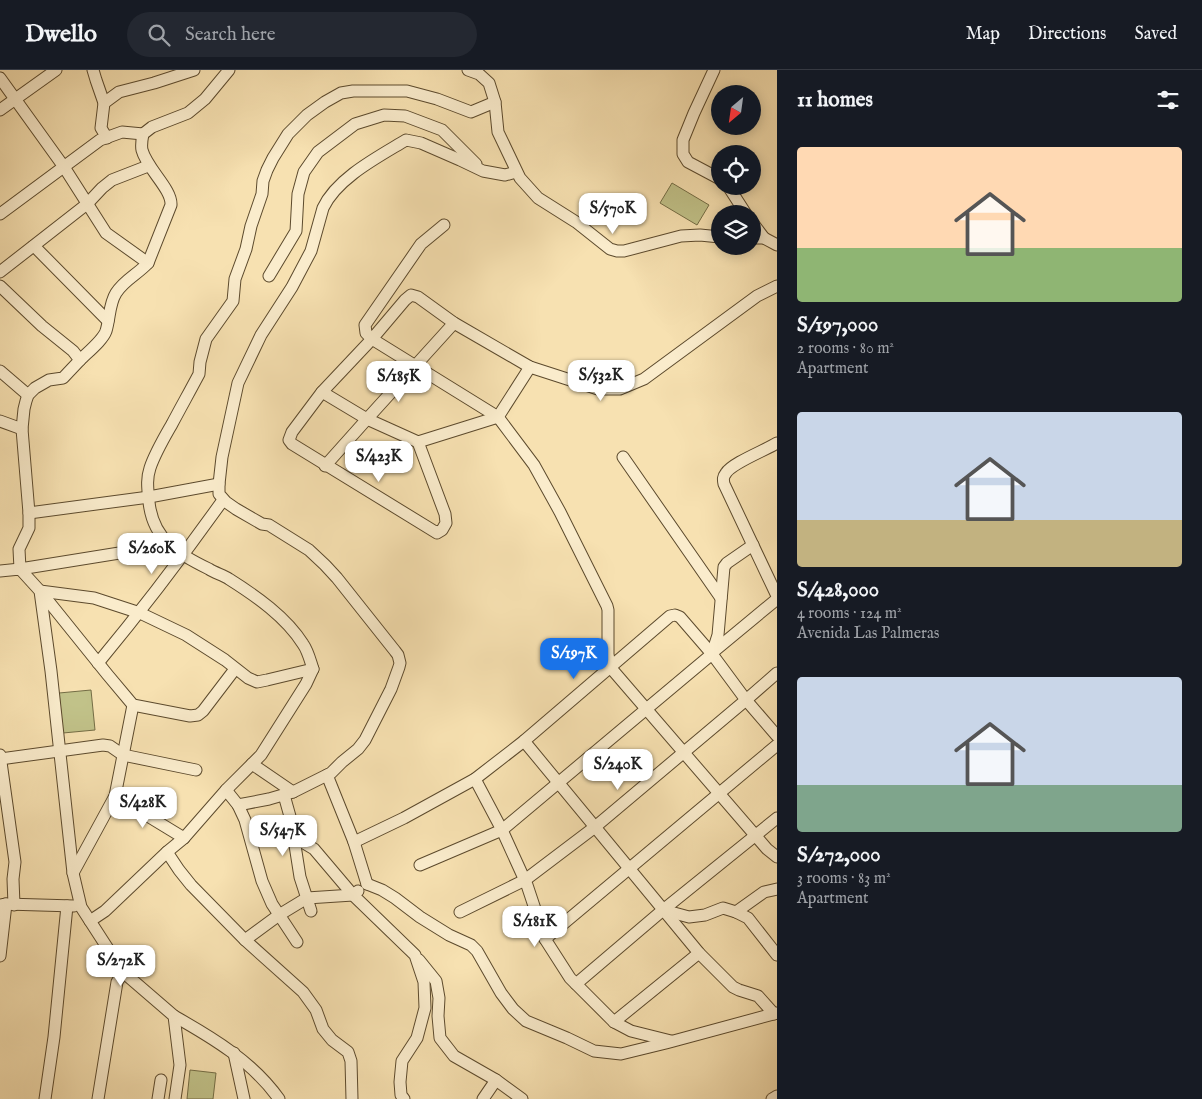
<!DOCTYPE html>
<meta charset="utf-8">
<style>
:root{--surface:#171b24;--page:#242831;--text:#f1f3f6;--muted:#9ea1a6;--line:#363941;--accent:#1a73e8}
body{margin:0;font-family:"IM FELL English",serif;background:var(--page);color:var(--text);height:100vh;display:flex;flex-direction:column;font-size:19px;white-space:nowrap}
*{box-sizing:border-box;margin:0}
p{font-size:16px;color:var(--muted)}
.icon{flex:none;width:28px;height:28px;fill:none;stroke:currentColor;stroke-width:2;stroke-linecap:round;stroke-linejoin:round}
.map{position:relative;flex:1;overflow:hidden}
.panel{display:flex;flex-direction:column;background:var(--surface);width:425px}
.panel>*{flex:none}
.needle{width:32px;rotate:209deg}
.buttons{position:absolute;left:711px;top:15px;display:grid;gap:10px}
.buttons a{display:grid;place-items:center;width:50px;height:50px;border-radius:50%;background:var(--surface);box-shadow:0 2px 12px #0003;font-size:25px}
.price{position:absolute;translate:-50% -42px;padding:0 11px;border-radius:10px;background:#fff;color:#222;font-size:16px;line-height:32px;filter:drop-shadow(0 1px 2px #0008)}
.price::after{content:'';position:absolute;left:50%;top:30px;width:15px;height:11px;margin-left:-8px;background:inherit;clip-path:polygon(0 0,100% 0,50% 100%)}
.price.current{background:var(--accent);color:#fff}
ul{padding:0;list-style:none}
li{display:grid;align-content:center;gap:10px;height:265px;padding:0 20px}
li span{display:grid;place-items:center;height:155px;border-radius:5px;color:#555}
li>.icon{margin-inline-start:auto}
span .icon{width:90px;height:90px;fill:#fffc;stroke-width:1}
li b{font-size:21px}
h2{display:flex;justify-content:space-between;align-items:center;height:60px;padding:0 20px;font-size:21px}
header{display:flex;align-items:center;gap:30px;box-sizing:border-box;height:70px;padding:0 25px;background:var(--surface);border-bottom:1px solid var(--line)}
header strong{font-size:24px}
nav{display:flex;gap:28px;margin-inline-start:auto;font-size:18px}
.search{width:350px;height:45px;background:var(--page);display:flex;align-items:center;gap:12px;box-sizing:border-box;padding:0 18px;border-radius:28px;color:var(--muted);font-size:19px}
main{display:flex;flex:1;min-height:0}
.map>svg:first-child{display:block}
.green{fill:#c1c289;stroke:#746d45}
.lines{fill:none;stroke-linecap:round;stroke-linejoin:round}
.minor-casing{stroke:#5c4a2d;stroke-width:13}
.minor{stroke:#faeccc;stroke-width:11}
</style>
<header>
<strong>Dwello</strong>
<div class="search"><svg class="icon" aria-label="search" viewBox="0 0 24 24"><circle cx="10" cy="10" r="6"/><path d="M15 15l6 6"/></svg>Search here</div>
<nav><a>Map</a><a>Directions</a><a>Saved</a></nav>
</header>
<main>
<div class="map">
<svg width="777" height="1029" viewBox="0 0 777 1029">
<rect width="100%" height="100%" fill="#f7e1b1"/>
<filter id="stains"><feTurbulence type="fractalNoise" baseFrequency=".004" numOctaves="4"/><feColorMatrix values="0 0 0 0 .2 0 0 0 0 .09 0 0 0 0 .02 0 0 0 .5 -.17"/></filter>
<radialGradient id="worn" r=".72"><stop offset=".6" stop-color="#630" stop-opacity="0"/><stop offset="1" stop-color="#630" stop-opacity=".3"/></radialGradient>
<g class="green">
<path d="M672 113 709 135 697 155 660 133Z"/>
<path d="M91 620 95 660 63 663 59 623Z"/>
<path d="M190 1000 216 1003 213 1029H187Z"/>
</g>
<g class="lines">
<g class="minor-casing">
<g id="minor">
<path d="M93 0 96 10 104 33 101 58 107 68"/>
<path d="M468 0 479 4 489 13 495 32 498 62 520 108 538 128 576 152 610 179 617 181H624L681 166 700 165 720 167"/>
<path d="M714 0 694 43 683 70V84L688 92 720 109"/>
<path d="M0 8 64 97 106 163 148 193"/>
<path d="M104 33 119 22 154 13 194 0"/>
<path d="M0 40 56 0"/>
<path d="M728 116 746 144"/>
<path d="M0 144 100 70 122 62 143 64"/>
<path d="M752 152 764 168"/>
<path d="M444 155 421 174 365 255 366 263 372 269 498 347 534 395 560 442 607 536 608 540V584L610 597 767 779 777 787"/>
<path d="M752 168H764L777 175"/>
<path d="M34 176 108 251"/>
<path d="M0 202 87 134 102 118 112 110 148 96"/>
<path d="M269 206 296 161 298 124 304 102 318 82 355 54 384 45 405 46 442 60 476 94"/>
<path d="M0 216 42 256 73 281 80 290 63 308 49 310 35 318 28 325 26 331 24 339 22 359 29 443V458L19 479 20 499 169 475"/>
<path d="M80 290C88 282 103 270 106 261 110 248 109 234 116 223 124 210 138 204 148 193L171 135C172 119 147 99 142 80 141 75 142 69 143 64L152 57 188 43 205 29 229 0"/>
<path d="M0 301 28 325"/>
<path d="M322 322 367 349 418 372 498 347 530 297"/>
<path d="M0 351 22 359"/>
<path d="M418 372 445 444 446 453 442 460 437 463 292 374 289 370 292 362 322 322 372 269 405 230 411 225 418 227 454 253 530 297 598 319H620L644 309 757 226 777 216"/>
<path d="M777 373C766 380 732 393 726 403 723 407 723 409 724 414L777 526"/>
<path d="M623 387 721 528"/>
<path d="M325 396 367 349 454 253"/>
<path d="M29 443 149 427 219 414"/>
<path d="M0 501 20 499 40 521 51 601 73 803 81 837 123 902 174 946 180 995 175 1029"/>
<path d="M40 521 94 528 140 543 186 565 225 590 248 608 257 612 267 610 313 599"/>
<path d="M41 522 107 604 133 635 190 646 198 645 203 641 235 599"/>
<path d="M713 582 777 529"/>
<path d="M98 593C142 540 183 486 223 430"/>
<path d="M524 671 699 883 733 917 739 920 758 926 774 944"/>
<path d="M0 685 15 792 13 809 14 835"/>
<path d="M0 689 103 675 110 676 123 685 196 700"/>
<path d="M252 694 293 722"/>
<path d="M327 705 354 772 367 814"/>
<path d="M475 709 502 760 527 815 545 869 570 908 614 952 631 961 671 971"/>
<path d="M226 720 238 735 245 750 262 811 272 834 297 872"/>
<path d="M284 725 291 750 300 807 311 841"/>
<path d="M115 726 184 768"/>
<path d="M238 735 269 729 293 722 331 703 342 692 358 679 365 670 391 619 399 597 400 593 398 585 395 581 337 508 325 495 309 480 269 455 262 454 236 439 226 432 219 424V414L222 387 238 313 261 265 292 217 311 181 323 138C337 108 378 87 406 70L421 73 460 90 483 101 505 105 516 102"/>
<path d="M294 770 304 773 314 779 353 825 415 885 424 912 425 938 417 968 402 991 400 1012 401 1025 404 1029"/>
<path d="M354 772 404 748 475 709 524 671 670 546 675 545 680 547 712 584 746 630 777 666"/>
<path d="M167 782 179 800 191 815 245 870 303 922 316 940 323 959 332 970 348 982 351 991 352 1029"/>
<path d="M420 795 502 760 712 584 718 565 724 497 727 493 753 475"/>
<path d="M73 803 115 726 133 635"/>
<path d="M367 814 382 820 395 828 420 847 449 865 471 875 477 881 501 923 513 939 526 951 567 968 594 981 621 984 666 973 777 943"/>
<path d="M0 835 6 834 74 836"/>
<path d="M663 840 689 847 705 845 723 838 736 842 748 848 777 885"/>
<path d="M460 842 525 810 595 757 746 630 777 603"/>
<path d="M736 842 764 822 777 819"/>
<path d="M90 851 105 841 167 782 184 768 226 720 261 685 306 614 313 599C310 590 308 581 303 574 286 547 256 526 229 509 223 505 215 503 209 499 178 484 153 470 149 432 148 420 146 410 150 398 155 383 164 368 172 354 181 337 190 321 199 304L200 292 206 269 233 231 235 209 246 179 251 156 262 124 263 111 267 100 273 88 288 64 307 45 325 32 341 23 353 21H407L437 29 471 42 495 32"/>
<path d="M545 869 777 675"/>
<path d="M245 870 279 845 307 828 353 825 358 821"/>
<path d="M0 886 6 834"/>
<path d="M419 890 436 911 439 928 438 946 440 968 454 986 496 1010 522 1029"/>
<path d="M576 914 663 840 777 748"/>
<path d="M174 946C213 968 253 992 279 1029"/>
<path d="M614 952 699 883"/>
<path d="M234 983 244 1029"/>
<path d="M45 1029 54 967 67 836"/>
<path d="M98 1029 117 912 123 902"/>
<path d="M158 1029 161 1010"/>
<path d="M483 1029 496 1010"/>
<path d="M772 1029 777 1026"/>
</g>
</g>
<use href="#minor" class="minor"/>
</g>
<rect width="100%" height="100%" filter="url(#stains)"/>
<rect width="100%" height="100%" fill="url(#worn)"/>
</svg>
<div class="buttons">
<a><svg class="needle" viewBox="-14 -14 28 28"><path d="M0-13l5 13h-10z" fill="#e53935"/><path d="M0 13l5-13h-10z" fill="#9ea1a6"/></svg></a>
<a><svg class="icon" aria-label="locate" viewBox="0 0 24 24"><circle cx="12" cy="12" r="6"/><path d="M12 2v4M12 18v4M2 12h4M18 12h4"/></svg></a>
<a><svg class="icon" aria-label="layers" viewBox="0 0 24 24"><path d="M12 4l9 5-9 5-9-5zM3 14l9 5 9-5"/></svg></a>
</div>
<b class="price" style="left:613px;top:165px">S/570K</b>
<b class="price" style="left:601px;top:332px">S/532K</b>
<b class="price" style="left:399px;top:333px">S/185K</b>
<b class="price" style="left:379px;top:413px">S/423K</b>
<b class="price" style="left:152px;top:505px">S/260K</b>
<b class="price current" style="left:574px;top:610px">S/197K</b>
<b class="price" style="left:618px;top:721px">S/240K</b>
<b class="price" style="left:143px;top:759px">S/428K</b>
<b class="price" style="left:283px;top:787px">S/547K</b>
<b class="price" style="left:535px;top:878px">S/181K</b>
<b class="price" style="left:121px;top:917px">S/272K</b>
</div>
<section class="panel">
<h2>11 homes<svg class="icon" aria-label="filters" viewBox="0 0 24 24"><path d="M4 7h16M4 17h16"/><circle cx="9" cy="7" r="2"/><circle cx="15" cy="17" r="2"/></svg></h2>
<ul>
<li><span style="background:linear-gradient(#ffd9b3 65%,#8fb573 0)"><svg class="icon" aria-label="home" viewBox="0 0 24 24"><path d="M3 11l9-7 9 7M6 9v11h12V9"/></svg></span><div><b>S/197,000</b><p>2 rooms · 80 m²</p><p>Apartment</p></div></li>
<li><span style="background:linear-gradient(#c9d6e8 70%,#c2b280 0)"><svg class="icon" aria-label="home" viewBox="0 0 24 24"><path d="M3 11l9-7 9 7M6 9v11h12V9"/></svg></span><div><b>S/428,000</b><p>4 rooms · 124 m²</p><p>Avenida Las Palmeras</p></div></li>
<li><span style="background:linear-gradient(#c9d6e8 70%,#7fa58c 0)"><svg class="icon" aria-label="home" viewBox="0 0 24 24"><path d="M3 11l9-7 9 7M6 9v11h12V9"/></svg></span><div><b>S/272,000</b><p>3 rooms · 83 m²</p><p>Apartment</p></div></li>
</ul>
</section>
</main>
